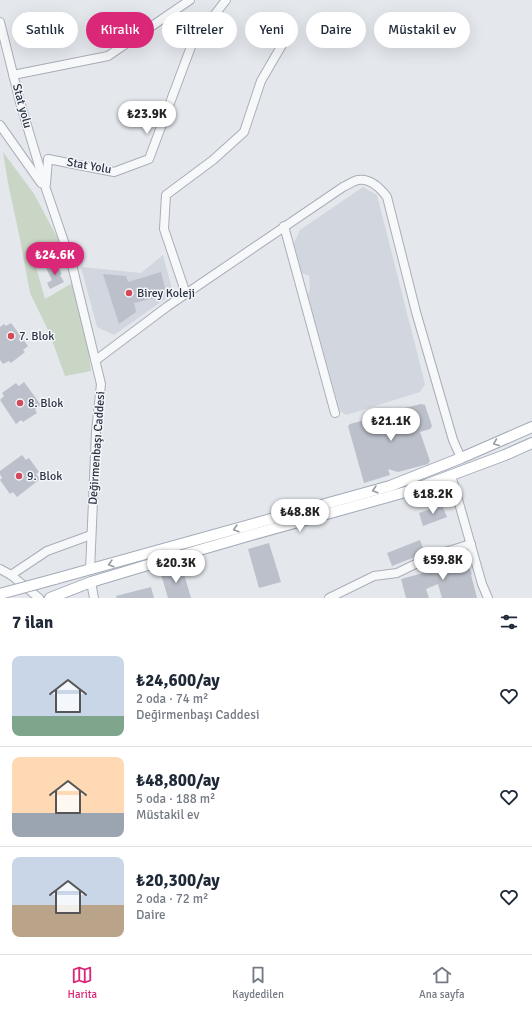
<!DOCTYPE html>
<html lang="tr">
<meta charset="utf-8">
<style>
:root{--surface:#fff;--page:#f2f2f3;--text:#1f2937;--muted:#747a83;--line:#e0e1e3;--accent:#db2777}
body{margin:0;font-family:Signika,sans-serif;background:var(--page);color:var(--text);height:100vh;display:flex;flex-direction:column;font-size:15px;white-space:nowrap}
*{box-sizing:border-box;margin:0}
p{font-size:13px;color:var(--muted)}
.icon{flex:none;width:22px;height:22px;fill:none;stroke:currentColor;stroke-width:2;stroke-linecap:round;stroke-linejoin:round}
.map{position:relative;height:598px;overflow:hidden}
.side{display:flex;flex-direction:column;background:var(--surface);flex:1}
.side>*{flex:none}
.hud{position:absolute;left:12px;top:12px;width:508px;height:36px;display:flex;gap:8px}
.price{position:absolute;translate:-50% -34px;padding:0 9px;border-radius:14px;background:#fff;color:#222;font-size:13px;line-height:26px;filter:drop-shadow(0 1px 2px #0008)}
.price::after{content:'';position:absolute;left:50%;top:24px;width:12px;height:9px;margin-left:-6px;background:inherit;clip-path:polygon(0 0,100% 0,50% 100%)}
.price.current{background:var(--accent);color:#fff}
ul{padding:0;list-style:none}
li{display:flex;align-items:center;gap:12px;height:100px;padding:0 12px}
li+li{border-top:1px solid var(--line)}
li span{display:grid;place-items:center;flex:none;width:112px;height:80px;border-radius:8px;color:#555}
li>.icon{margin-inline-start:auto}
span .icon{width:48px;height:48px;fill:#fffc;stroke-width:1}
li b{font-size:17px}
h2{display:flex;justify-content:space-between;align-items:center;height:48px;padding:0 12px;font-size:17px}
.chip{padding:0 14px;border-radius:18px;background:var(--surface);box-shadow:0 4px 16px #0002;font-size:14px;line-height:36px}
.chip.current{background:var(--accent);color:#fff}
.dock{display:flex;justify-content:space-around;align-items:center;height:56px;border-top:1px solid var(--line);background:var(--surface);font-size:11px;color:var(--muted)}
.dock a{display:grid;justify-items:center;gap:2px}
.dock .current{color:var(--accent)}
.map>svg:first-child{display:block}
.built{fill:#d2d6de}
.green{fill:#c9d6c5}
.building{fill:#bbc0ca}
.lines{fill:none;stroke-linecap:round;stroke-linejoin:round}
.minor-casing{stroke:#a9aeb7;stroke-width:10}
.major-casing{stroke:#a3abb8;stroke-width:12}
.minor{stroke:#f7f8fa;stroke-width:8}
.major{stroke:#fff;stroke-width:10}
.major-bridge-casing{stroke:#a3abb8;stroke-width:12;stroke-linecap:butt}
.major-bridge{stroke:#fff;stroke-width:10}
.oneway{stroke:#959aa2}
.poi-dot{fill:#d1495b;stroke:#f4f6f9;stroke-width:1.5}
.labels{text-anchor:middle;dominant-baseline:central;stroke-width:3;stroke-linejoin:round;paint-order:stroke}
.street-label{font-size:12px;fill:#2b3445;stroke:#f4f6f9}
.poi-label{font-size:12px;fill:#2b3445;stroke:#f4f6f9;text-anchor:start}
</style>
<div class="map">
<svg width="532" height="598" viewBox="0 0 532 598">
<rect width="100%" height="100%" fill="#e4e7ec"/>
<g class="built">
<path d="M363 187 377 195 425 384 420 392 346 415 340 411 308 295 310 288 309 276 302 273 294 243 300 230Z"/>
<path d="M163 255 172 289 168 297 114 335 97 327 81 267 141 273Z"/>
</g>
<path class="green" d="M3 152 34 194 64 250 36 267 45 299 74 282 93 355 89 356 91 371 65 376 49 332 30 293 20 239 8 183Z"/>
<g class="building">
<path d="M55 263 62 274 60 275 64 282 50 289 47 283 52 280 46 268Z"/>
<path d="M161 272 165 288 159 297 134 303 136 312 119 324 103 274 126 276 128 282Z"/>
<path d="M11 323 28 346 23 350 25 352 11 363 9 361 3 364 0 360V327L4 324 6 326Z"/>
<path d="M24 382 41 405 35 410 37 413 23 422 21 420 16 424 0 400 4 396 2 393 16 383 19 386Z"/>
<path d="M421 404 425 405 432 426 430 429 420 432 430 461 428 464 398 472 388 469 390 475 364 483 348 426 350 424 380 416 387 418 392 411Z"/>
<path d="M22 455 26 460 29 458 39 472 36 474 40 479 17 497 13 492 10 494 0 480 2 478 0 474V471Z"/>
<path d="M442 505 447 517 423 526 419 513Z"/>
<path d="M420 540 425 553 392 566 387 553Z"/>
<path d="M269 543 281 582 259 588 248 549Z"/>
<path d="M463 554 472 574 471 575 477 598H442L438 584 426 589 429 598H406L401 579 431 571 430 568Z"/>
<path d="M182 567 191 598H168L161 574Z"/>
<path d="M151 587 154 598H117L116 596Z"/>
</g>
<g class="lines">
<g class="minor-casing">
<g id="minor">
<path d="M0 22 20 102 46 189 72 265 101 384 96 432 90 570"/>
<path d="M13 75 108 56 190 0"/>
<path d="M0 125 41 183"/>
<path d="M46 184 48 159 114 172 149 159 192 44 226 0"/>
<path d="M284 226 335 413"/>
<path d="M186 294 164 229 166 195 213 160 244 132 261 81 286 38"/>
<path d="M96 360 168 306 343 187C348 185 353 181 358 180 370 178 381 189 387 197L416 312 453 440 461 458"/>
<path d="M451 475 482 584 488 598"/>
<path d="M0 569 11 575 39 598"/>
<path d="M11 575 47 551 91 535"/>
<path d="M91 582 94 598"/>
<path d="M329 598 374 576 397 573 432 556 471 544"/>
</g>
</g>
<g class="major-casing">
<g id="major">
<path d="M55 579 390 486 461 458 532 427"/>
<path d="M50 598 91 582 141 567 251 535 409 491 505 455 532 443"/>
</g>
</g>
<use href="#minor" class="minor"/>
<use href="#major" class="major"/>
<g class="major-bridge-casing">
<path id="major-bridge" d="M0 594 55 579"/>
</g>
<use href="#major-bridge" class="major-bridge"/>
</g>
<defs><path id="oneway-chevron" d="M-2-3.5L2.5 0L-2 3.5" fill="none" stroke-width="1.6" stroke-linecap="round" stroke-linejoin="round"/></defs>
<g class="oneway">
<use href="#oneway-chevron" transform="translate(496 443) rotate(157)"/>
<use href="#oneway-chevron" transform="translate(375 490) rotate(164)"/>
<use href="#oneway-chevron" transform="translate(236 529) rotate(164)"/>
<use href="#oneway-chevron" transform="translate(111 564) rotate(164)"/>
</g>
<g class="poi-dot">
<circle cx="129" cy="293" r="4"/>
<circle cx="11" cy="336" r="4"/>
<circle cx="20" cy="403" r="4"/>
<circle cx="19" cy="476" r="4"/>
</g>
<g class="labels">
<g class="street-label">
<text transform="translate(22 106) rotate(75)">Stat yolu</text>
<text transform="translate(89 166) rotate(10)">Stat Yolu</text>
<text transform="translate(97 448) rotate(-86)">Değirmenbaşı Caddesi</text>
</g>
<g class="poi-label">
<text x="137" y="293">Birey Koleji</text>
<text x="19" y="336">7. Blok</text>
<text x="28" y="403">8. Blok</text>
<text x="27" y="476">9. Blok</text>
</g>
</g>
</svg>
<b class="price" style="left:147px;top:135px">₺23.9K</b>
<b class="price current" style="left:55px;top:276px">₺24.6K</b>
<b class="price" style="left:391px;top:442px">₺21.1K</b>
<b class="price" style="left:433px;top:515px">₺18.2K</b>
<b class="price" style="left:300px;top:533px">₺48.8K</b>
<b class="price" style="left:443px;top:581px">₺59.8K</b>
<b class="price" style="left:176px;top:584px">₺20.3K</b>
<div class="hud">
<a class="chip">Satılık</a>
<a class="chip current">Kiralık</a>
<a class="chip">Filtreler</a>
<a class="chip">Yeni</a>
<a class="chip">Daire</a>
<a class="chip">Müstakil ev</a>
</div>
</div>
<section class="side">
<h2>7 ilan<svg class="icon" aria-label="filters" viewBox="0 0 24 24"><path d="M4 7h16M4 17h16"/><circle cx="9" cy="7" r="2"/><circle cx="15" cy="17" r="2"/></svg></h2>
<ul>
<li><span style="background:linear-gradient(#c9d6e8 75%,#7fa58c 0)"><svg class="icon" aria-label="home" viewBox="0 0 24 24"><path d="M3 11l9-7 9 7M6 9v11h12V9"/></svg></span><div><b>₺24,600/ay</b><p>2 oda · 74 m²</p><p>Değirmenbaşı Caddesi</p></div><svg class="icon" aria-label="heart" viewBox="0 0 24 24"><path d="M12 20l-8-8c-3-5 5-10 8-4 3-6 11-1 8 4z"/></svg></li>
<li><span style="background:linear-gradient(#ffd9b3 70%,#9aa5b1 0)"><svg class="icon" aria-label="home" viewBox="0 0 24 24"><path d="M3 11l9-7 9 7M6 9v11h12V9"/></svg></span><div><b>₺48,800/ay</b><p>5 oda · 188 m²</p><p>Müstakil ev</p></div><svg class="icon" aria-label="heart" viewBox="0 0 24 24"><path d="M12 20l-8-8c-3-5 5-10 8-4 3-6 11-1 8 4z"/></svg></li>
<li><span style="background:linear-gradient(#c9d6e8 60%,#b9a48a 0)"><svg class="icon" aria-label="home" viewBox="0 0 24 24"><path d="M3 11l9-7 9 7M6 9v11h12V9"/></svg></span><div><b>₺20,300/ay</b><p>2 oda · 72 m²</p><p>Daire</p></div><svg class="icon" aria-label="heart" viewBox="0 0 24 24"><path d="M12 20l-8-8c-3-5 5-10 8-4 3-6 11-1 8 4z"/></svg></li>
</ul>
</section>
<nav class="dock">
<a class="current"><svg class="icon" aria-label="map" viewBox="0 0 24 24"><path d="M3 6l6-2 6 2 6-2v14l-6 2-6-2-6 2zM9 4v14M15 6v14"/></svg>Harita</a>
<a><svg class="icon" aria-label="saved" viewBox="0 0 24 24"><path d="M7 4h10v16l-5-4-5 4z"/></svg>Kaydedilen</a>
<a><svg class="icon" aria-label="home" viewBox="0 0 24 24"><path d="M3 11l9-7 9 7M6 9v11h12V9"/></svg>Ana sayfa</a>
</nav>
